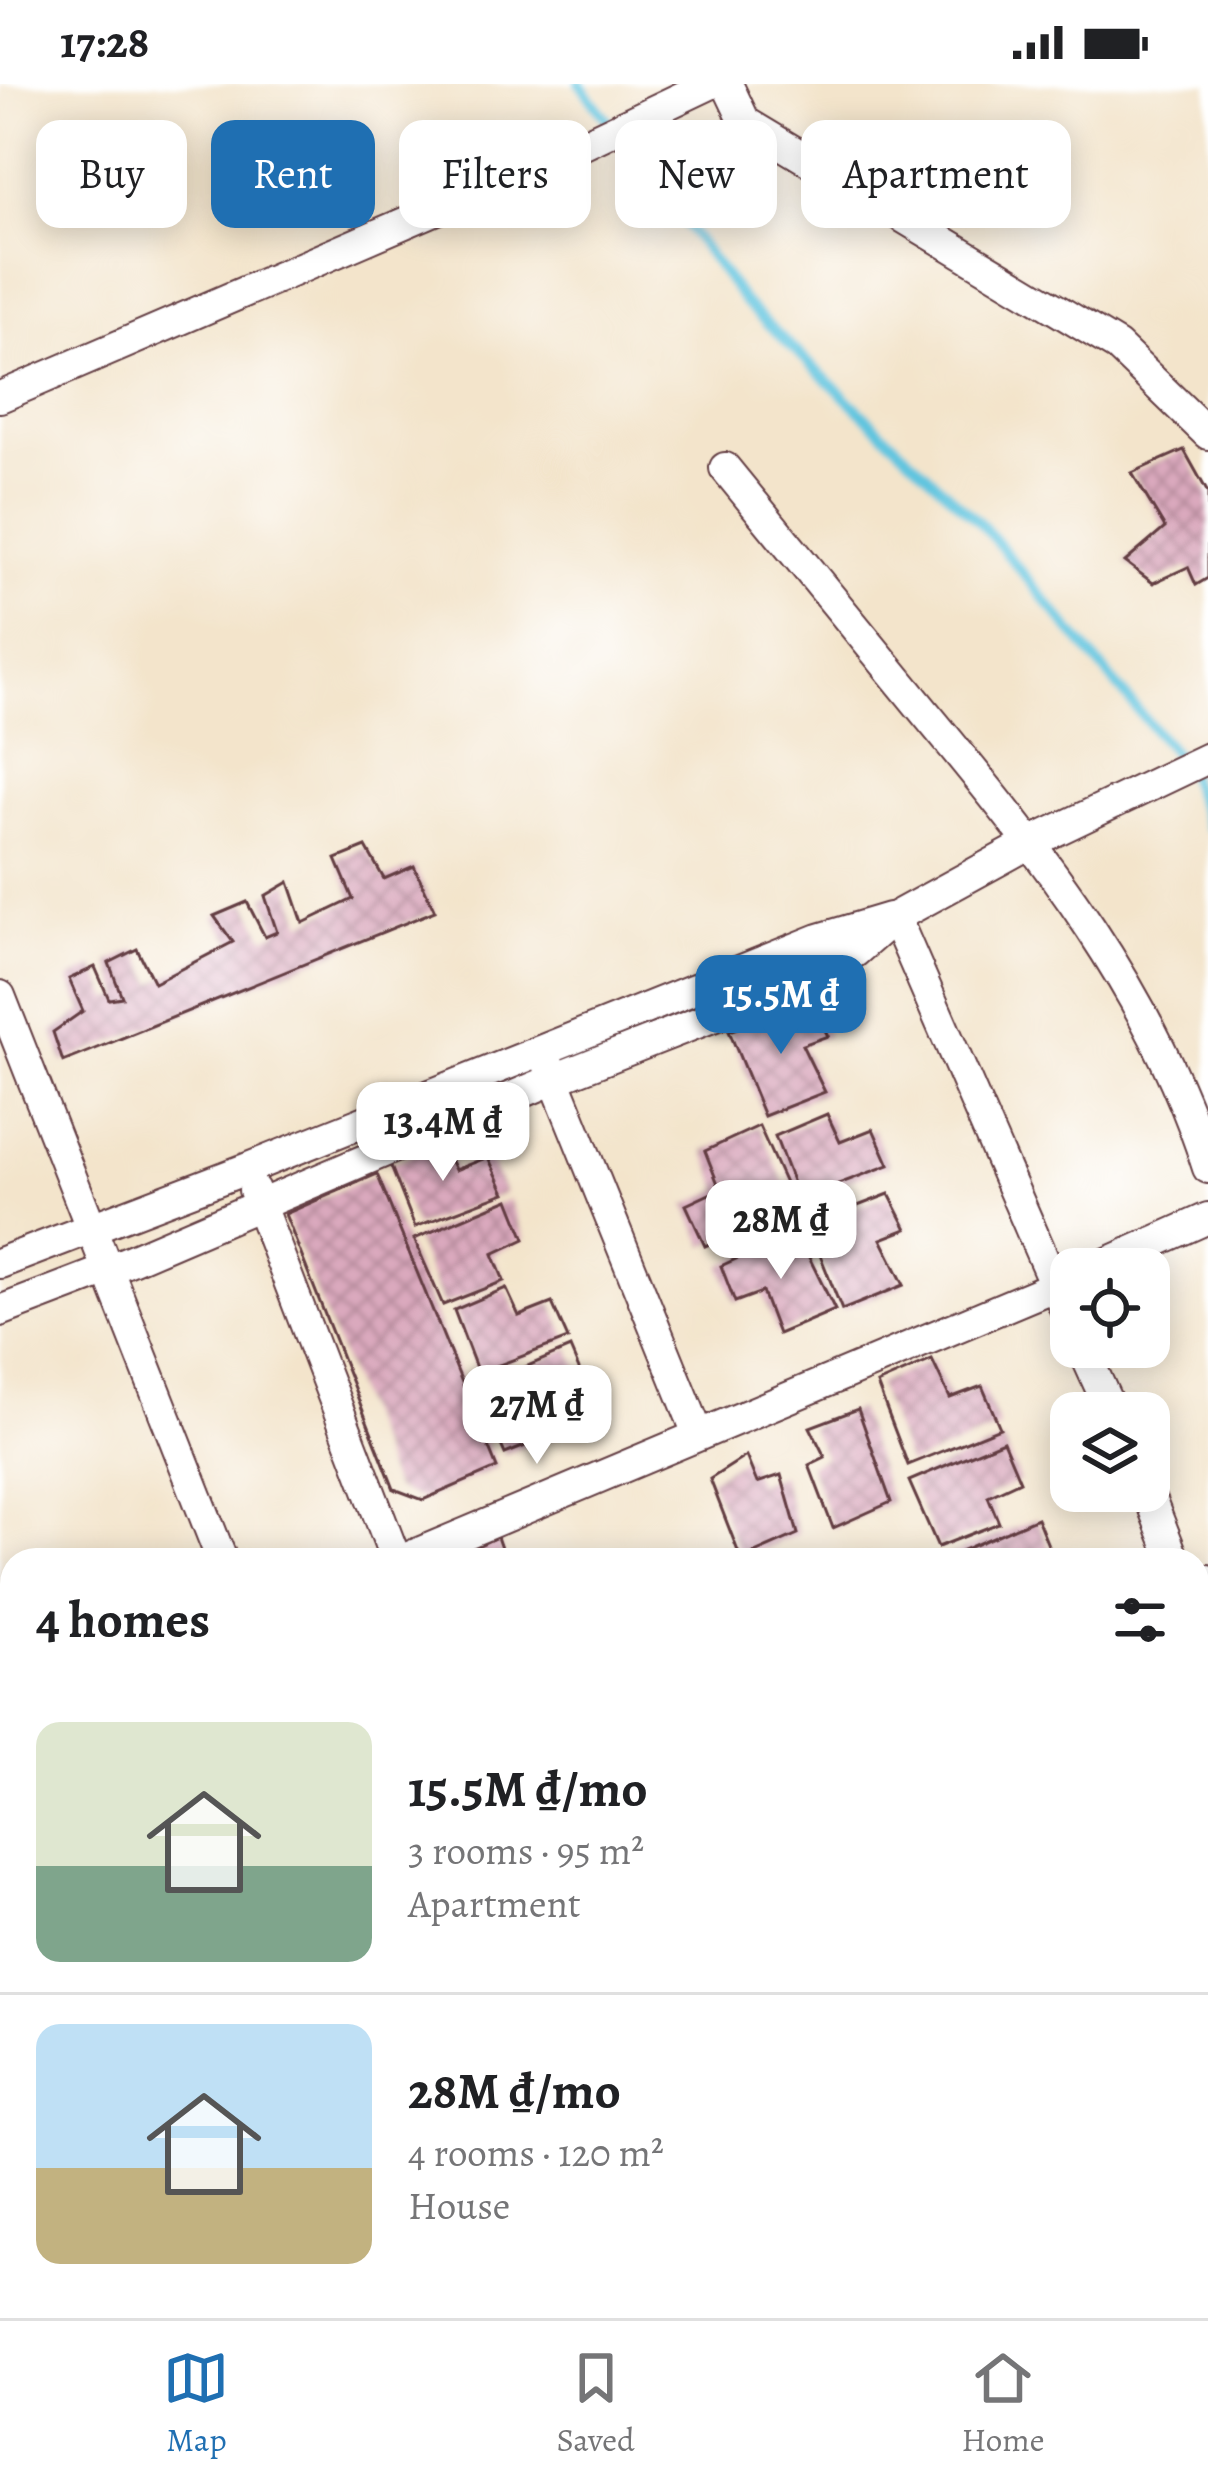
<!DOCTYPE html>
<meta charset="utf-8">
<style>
:root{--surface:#fff;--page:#f2f2f2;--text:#202124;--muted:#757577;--line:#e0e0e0;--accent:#1f6fb2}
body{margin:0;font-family:Alegreya,serif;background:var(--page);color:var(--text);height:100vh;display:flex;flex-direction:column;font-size:45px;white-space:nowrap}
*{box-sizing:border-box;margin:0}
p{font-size:39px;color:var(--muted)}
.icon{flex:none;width:66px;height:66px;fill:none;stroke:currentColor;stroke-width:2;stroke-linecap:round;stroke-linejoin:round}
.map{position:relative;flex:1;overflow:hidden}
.side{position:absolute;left:0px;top:1464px;width:1209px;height:771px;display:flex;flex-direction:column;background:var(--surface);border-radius:36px 36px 0 0;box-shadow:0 6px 30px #0003}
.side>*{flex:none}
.top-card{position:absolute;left:36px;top:36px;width:1137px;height:108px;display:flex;gap:24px}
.fabs{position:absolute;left:1050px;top:1164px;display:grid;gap:24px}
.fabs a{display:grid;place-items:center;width:120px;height:120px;border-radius:24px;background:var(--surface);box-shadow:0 6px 30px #0003;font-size:60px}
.price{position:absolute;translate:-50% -102px;padding:0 27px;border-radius:24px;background:#fff;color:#222;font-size:39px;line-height:78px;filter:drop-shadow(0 3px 6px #0008)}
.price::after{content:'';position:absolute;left:50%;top:72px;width:36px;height:27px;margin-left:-18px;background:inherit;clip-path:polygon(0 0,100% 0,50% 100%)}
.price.current{background:var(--accent);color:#fff}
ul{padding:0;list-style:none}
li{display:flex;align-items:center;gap:36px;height:300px;padding:0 36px}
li+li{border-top:3px solid var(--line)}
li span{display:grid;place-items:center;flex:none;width:336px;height:240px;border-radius:24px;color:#555}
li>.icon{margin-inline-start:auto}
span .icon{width:144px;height:144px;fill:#fffc;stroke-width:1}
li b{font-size:51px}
h2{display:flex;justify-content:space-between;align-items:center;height:144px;padding:0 36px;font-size:51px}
.pill{padding:0 42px;border-radius:24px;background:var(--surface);box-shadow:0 6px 30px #0003;font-size:42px;line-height:108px}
.pill.current{background:var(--accent);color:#fff}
.status{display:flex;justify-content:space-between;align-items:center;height:84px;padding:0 60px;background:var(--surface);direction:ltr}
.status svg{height:33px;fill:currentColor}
.tab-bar{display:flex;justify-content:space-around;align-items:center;height:168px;border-top:3px solid var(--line);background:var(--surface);font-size:33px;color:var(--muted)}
.tab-bar a{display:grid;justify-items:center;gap:6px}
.tab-bar .current{color:var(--accent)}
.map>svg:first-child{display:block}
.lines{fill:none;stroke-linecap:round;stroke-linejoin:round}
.stream{stroke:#61c5df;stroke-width:10}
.building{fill:url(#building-cross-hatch)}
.street-casing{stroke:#633d43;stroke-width:34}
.street{stroke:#fff;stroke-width:30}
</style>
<div class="status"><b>17:28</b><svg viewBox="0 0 49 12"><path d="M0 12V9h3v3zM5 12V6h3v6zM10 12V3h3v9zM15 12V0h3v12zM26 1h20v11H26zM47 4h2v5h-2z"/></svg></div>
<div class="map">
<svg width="1208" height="2234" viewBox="0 0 1208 2234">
<defs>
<pattern id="building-cross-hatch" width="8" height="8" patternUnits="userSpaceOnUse" patternTransform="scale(3)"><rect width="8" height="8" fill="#daa9bd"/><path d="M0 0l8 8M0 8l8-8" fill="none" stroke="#b3899a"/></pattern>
</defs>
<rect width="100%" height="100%" fill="#fff"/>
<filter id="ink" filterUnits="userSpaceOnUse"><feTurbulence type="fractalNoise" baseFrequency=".00833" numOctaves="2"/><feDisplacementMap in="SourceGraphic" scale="24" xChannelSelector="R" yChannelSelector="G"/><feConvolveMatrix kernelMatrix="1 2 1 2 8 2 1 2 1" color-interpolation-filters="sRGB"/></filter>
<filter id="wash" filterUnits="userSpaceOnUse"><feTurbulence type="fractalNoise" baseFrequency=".004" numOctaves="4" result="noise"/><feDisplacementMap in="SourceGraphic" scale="48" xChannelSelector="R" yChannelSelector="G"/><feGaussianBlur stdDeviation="2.7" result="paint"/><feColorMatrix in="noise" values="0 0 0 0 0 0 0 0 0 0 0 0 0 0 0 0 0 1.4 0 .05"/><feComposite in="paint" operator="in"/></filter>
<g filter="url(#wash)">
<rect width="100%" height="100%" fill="#f3e4cb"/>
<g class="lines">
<path class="stream" d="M580 0 746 220 984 443 1186 684 1208 743"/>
</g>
<g id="blocks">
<g class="building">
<path d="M1184 366 1208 409V494L1196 501 1188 483 1153 499 1125 478 1165 444 1132 389Z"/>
<path d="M366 763 384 795 414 782 435 827 63 978 53 948 83 927 69 895 95 883 109 915 122 913 109 879 137 865 154 899 233 858 214 832 247 818 265 853 277 848 265 812 289 798 303 839 353 815 336 775Z"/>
<path d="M810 917 828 952 802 961 825 1008 764 1032 729 947Z"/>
<path d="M827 1030 840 1058 873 1045 889 1081 799 1115 775 1052Z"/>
<path d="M759 1042 796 1124 705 1162 686 1121 720 1105 705 1067Z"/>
<path d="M442 1058 455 1086 488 1073 505 1109 415 1143 390 1080Z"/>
<path d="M377 1090 497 1384 423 1416 394 1405 285 1130Z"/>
<path d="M889 1110 907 1145 881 1155 904 1201 842 1226 808 1141Z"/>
<path d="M509 1115 525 1155 493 1170 504 1197 443 1221 414 1155Z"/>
<path d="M796 1147 835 1226 778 1250 762 1208 735 1218 721 1182Z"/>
<path d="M506 1204 519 1232 552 1219 568 1255 478 1289 454 1226Z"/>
<path d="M570 1264 587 1304 554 1318 566 1346 505 1370 476 1304Z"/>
<path d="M932 1276 950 1314 982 1302 1000 1344 908 1381 877 1300Z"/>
<path d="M858 1325 891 1418 833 1444 809 1381 825 1373 810 1343Z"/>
<path d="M1003 1357 1020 1397 988 1412 999 1439 938 1463 909 1397Z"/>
<path d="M746 1372 757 1399 781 1391 798 1450 741 1475 710 1395Z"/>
<path d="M1037 1434 1054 1476H940Z"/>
<path d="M497 1453 505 1476H447Z"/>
</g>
</g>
</g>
<g filter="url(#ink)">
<use href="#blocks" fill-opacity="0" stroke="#633d43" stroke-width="3"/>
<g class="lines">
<g class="street-casing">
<g id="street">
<path d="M727 0 745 38 1117 262 1208 350"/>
<path d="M0 313 544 79 710 0"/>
<path d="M725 384C792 466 860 548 927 631 1043 771 1153 908 1208 1084"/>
<path d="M895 833 1071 1238"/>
<path d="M0 912 222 1476"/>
<path d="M547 977 698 1350"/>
<path d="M254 1106 396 1476"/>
<path d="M0 1179 246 1085 819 855 889 834"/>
<path d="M1094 1185 1208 1134"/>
<path d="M0 1227 110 1185 554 995 794 901 855 868 895 833 1032 758 1208 674"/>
<path d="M1082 1263 1112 1329"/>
<path d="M1147 1407 1174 1476"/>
<path d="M402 1476 1071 1195"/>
<path d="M1197 1500 1208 1496"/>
</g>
</g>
<use href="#street" class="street"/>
</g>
</g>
</svg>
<div class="fabs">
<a><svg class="icon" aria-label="locate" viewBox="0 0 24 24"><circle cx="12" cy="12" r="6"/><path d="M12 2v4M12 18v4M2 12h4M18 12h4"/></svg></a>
<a><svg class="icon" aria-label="layers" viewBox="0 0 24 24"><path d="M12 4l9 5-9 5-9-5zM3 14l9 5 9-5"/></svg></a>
</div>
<b class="price current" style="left:781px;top:973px">15.5M ₫</b>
<b class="price" style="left:443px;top:1100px">13.4M ₫</b>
<b class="price" style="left:781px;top:1198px">28M ₫</b>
<b class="price" style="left:537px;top:1383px">27M ₫</b>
<div class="top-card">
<a class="pill">Buy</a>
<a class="pill current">Rent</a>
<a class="pill">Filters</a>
<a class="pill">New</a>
<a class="pill">Apartment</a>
</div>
<section class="side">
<h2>4 homes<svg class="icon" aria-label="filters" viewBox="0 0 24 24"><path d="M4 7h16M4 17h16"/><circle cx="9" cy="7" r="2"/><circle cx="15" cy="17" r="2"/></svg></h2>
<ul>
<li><span style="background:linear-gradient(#dfe7d0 60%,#7fa58c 0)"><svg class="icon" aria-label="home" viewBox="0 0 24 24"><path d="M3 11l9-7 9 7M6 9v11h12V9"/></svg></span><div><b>15.5M ₫/mo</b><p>3 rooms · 95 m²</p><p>Apartment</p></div></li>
<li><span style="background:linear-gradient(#bfe0f5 60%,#c2b280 0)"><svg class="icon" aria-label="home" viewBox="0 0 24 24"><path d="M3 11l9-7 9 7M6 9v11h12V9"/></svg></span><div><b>28M ₫/mo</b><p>4 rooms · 120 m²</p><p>House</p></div></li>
</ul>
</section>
</div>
<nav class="tab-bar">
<a class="current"><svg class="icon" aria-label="map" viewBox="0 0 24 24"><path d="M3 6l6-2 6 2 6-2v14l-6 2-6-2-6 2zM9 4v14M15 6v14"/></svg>Map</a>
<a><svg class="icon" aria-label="saved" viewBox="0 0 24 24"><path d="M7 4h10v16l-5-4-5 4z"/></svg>Saved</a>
<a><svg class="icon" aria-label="home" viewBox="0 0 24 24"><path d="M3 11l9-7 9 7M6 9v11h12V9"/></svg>Home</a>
</nav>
